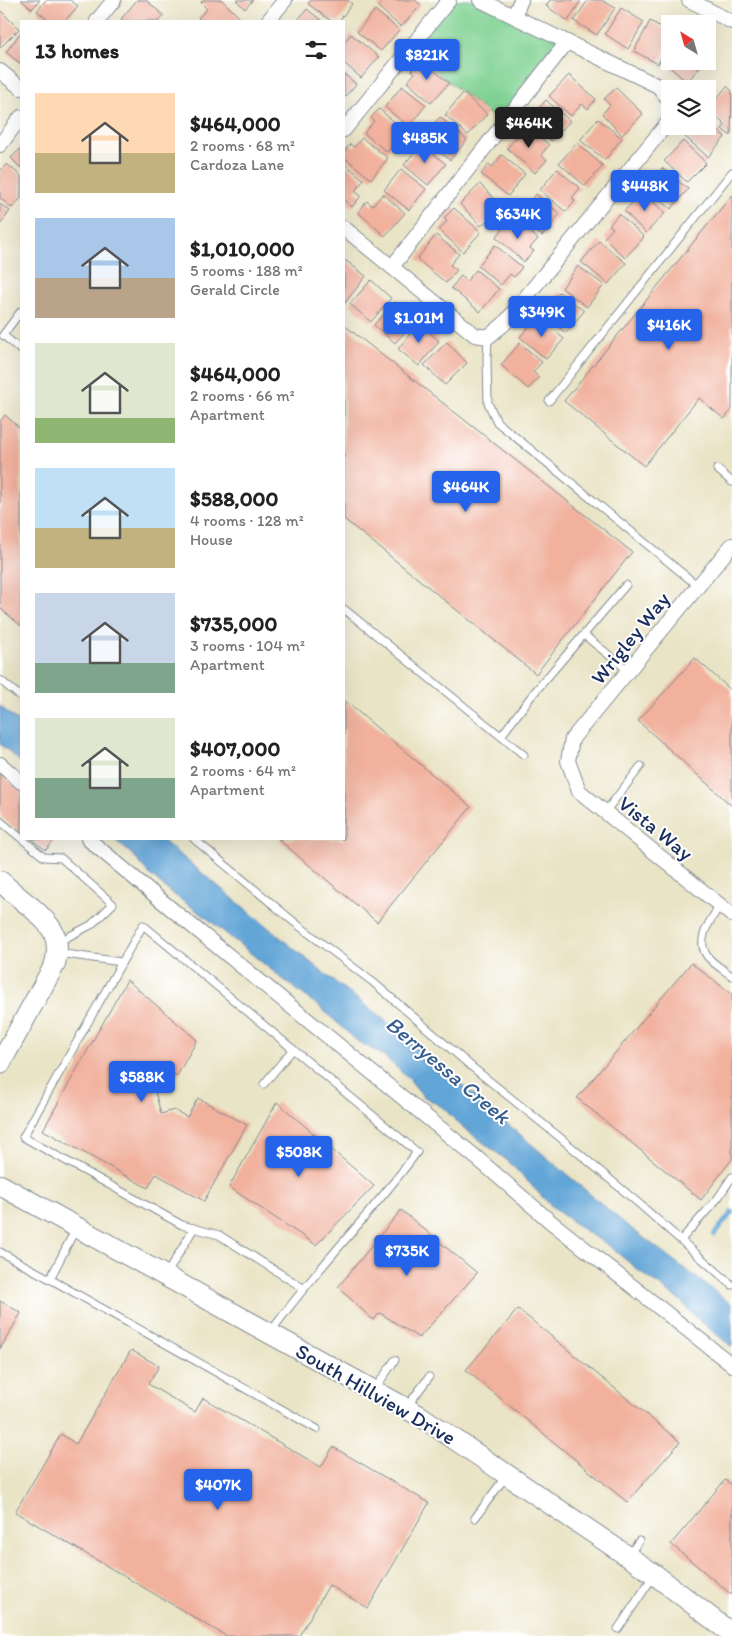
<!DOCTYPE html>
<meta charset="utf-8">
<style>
:root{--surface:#fff;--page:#f2f2f2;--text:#222;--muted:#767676;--accent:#2563eb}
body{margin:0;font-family:Itim,sans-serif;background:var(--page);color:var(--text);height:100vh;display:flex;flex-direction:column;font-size:19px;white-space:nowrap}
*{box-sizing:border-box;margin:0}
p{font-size:16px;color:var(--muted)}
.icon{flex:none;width:28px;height:28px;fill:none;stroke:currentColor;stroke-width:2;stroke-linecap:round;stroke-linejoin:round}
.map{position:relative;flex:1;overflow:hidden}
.side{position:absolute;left:20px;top:20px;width:325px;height:820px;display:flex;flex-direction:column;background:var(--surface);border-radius:0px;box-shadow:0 5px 20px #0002}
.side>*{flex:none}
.needle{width:32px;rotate:323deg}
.controls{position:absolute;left:661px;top:15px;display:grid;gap:10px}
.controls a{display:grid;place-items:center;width:55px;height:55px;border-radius:0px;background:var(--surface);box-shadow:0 5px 20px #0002;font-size:25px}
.price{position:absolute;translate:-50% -42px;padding:0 11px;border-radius:5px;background:var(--accent);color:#fff;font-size:16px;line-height:32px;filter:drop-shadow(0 1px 2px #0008)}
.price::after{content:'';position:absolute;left:50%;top:30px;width:15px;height:11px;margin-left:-8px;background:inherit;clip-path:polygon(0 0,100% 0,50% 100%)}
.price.selected{background:#222;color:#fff}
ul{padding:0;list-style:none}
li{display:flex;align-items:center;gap:15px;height:125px;padding:0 15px}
li span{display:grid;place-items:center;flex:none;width:140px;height:100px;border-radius:0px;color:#555}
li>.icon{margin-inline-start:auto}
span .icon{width:60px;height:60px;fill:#fffc;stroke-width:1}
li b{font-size:21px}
h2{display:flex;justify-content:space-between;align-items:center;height:60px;padding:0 15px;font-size:21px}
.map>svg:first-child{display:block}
.green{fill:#7ed192;stroke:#4c8078}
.water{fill:#62a5d7;stroke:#3e6a9a}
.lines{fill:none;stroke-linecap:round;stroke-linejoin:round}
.stream{stroke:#62a5d7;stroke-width:4.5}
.building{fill:#f1b19d}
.lane-casing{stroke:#828a92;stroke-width:9}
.street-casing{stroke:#828a92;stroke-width:16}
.secondary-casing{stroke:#828a92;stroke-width:22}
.lane{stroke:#fff;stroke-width:7}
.street{stroke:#fff;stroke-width:14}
.secondary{stroke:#fff;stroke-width:20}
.labels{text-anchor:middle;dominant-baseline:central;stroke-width:4;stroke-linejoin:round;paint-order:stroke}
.street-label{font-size:21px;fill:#1b2f5e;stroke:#fff}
.water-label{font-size:22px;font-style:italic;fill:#375e8e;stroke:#fff}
</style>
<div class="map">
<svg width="732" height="1636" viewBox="0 0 732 1636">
<rect width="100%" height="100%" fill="#fff"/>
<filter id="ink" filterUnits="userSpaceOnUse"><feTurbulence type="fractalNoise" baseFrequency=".02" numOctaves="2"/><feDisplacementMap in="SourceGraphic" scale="10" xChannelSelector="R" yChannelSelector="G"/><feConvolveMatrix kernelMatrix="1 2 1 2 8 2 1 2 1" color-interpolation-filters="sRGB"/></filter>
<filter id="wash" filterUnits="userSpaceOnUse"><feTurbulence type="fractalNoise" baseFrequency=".0096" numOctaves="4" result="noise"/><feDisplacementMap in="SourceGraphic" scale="20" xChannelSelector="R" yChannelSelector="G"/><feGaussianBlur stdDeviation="1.12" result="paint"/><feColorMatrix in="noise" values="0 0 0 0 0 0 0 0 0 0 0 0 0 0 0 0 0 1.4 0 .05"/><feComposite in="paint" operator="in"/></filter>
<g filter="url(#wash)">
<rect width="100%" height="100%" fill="#eae4c6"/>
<path class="green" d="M449 0H480L567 42 503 125 409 50Z"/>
<g class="water">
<path d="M0 706 21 724V762L0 744Z"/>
<path d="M114 839H161L321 971 396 1029 624 1223 721 1296 732 1305V1347L693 1315 681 1301 638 1270 607 1244 591 1235 553 1208 508 1161 460 1125 442 1107 423 1096 410 1080 383 1055 357 1041 321 1008 284 980 203 915 170 892 150 875 134 856Z"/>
</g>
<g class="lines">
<path class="stream" d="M714 1235 732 1212"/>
</g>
<g id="blocks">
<g class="building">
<path d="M21 0H40L32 9Z"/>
<path d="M46 0H70L78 6 65 21H47L48 20 37 11Z"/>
<path d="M137 0H146L164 16 159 21H124L121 19Z"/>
<path d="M203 0H222L240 18 237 21H202L198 18 207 9 201 3Z"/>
<path d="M236 0H253L245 9Z"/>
<path d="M311 0H347L352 4 339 21H331L308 4Z"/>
<path d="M384 0H415L421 5 401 27 378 7Z"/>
<path d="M550 0H581L568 21 546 6Z"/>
<path d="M588 0H602L615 8 597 35 574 21Z"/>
<path d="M621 8 644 22 628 49 605 34Z"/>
<path d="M307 9 322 21H297Z"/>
<path d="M0 10 19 29 0 48Z"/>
<path d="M375 10 399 30 381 51 357 32Z"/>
<path d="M650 21 670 32V40L658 64 634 51Z"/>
<path d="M21 32V64L6 52Z"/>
<path d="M351 34 379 57 361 78 344 63V43Z"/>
<path d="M670 57V61H705L687 82 665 63Z"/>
<path d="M420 59 449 83 431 103 407 82 415 73 411 70Z"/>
<path d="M344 74 356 84 344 98Z"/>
<path d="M569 75 596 99 588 109 582 104 571 116 549 96Z"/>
<path d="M402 86 426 105 409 127 385 107Z"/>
<path d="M727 86 732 91 731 136 722 129 725 125 708 109Z"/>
<path d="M616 88 643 114 622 135 602 114 610 105 604 99Z"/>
<path d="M463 93 487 114 468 135 445 115Z"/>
<path d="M546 100 570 121 552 141 528 121Z"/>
<path d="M379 109 405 131 387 152 364 133 374 121 371 118Z"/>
<path d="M440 117 467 140 450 160 425 140 431 133 428 130Z"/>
<path d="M598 119 622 138 605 160 580 140Z"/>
<path d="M708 121 725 137 708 157 683 135 692 126H708Z"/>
<path d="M527 126 549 145 541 155 547 160 535 173 507 148Z"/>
<path d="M362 138 388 158 371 179 344 157V152L350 144 354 147Z"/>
<path d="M683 141 706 163 687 182 664 161Z"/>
<path d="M577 143 603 166 585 186 559 163Z"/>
<path d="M421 144 446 164 428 185 404 165Z"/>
<path d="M21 148V168L11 158Z"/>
<path d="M502 155 525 174 508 196 481 174 489 164 492 167Z"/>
<path d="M344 163 364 180 355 191 361 196 352 207 344 200Z"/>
<path d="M7 164 21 176V198L12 208 0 198V171Z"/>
<path d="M662 168 688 189 671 209 642 185 651 175 654 178Z"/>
<path d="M401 169 426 189 409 210 384 190Z"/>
<path d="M557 169 580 188 572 198 575 201 566 212 540 190Z"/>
<path d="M480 184 506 211 497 220 493 215 481 226 460 204Z"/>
<path d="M643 192 665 213 646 233 624 211Z"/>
<path d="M383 194 405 213 385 236 358 212 367 201 372 206Z"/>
<path d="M536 194 560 214 542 236 519 216Z"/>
<path d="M732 195V410L724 419 699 398 644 466 564 401Z"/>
<path d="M0 204 10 211 0 225Z"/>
<path d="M454 208 481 232 463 252 439 230 447 221 444 218Z"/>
<path d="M619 214 644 237 625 258 604 238 613 228 609 225Z"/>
<path d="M513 218 538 239 530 248 534 251 524 262 496 237Z"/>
<path d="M436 235 459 254 450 265 457 270 446 283 417 259Z"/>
<path d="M599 241 626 263 608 284 581 262Z"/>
<path d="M495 245 522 267 514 277 510 274 501 285 478 266Z"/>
<path d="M345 260 366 276 344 304V261Z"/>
<path d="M578 266 604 285 587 307 562 288Z"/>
<path d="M476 270 499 289 480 312 451 288 461 276 467 281Z"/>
<path d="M371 280 391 298 371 322 350 304Z"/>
<path d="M559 292 584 311 566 333 542 313Z"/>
<path d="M395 302 416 320 395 343 374 325Z"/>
<path d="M538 316 564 339 546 359 520 337Z"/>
<path d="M421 320 431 329 429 332 439 341 419 366 398 349Z"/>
<path d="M344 325 632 552 536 674 344 519Z"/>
<path d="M447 342 467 363 445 385 424 365Z"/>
<path d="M520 343 542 362 533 372 539 377 528 389 501 365Z"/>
<path d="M5 415 21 429V626L0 608V421Z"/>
<path d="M695 658 732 691V806L638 721Z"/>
<path d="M344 700 471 807 377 922 278 839H344Z"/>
<path d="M0 774 21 791V833L0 816Z"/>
<path d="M31 839H55L46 850Z"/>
<path d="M691 963 732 994V1159L701 1200 577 1098Z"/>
<path d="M127 980 197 1040 177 1076 171 1072 164 1085 154 1088 161 1114 174 1110 187 1117 198 1098 247 1125 204 1201 156 1174 148 1188 43 1130Z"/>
<path d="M277 1102 374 1186 316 1245 229 1187Z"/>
<path d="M401 1210 477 1273 419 1338 380 1313 373 1320 338 1287Z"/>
<path d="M0 1301 21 1313 0 1349Z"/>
<path d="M518 1309 680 1442 627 1502 466 1370Z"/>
<path d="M131 1350 159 1366 148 1384 195 1412 203 1398 321 1467 333 1447 429 1503 368 1608 329 1585 299 1636H226L15 1512 61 1434 76 1444Z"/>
<path d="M725 1480 732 1485V1595L671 1544Z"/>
</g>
</g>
</g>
<g filter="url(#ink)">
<use href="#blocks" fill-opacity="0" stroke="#828a92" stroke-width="1"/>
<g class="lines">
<g class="lane-casing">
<g id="lane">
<path d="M21 311 3 335 21 350"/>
<path d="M488 337 487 359 488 403 497 422 698 586"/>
<path d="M549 401 732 172"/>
<path d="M717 469 732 482"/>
<path d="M344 609 524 755"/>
<path d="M584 635 629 671"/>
<path d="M0 680 21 697"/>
<path d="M501 736 533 694 626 585"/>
<path d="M605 812 641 766"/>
<path d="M0 821 44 857 61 858 113 904 91 925 58 942"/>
<path d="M194 839 294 922 374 983 472 1067 557 1135 637 1202 732 1285"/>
<path d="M720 905C711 920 695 939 707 956 713 964 724 970 732 976"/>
<path d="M58 953 121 962"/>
<path d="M264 1084 293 1049"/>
<path d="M681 1240 718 1198 732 1177"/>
<path d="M0 1252 50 1279 317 1429"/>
<path d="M166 1275 194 1228"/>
<path d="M50 1279 75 1230"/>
<path d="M270 1333C315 1269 371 1215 417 1152L143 925 23 1137 182 1225 219 1235 303 1288"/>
<path d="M374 1390 395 1360"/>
<path d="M406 1408 429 1377"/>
<path d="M475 1518 506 1476"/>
<path d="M628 1556 639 1541"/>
<path d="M618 1629 654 1575"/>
</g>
</g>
<g class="street-casing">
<g id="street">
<path d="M480 0 658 86 670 101"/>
<path d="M689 0 732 22"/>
<path d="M514 16 521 0"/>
<path d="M97 21 114 0"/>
<path d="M268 21 285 0"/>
<path d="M0 71 21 88"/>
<path d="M344 130 449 0"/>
<path d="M0 145 21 117"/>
<path d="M344 228 475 335 488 337 504 324 670 120"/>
<path d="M392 267 567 42"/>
<path d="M732 545 572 739 568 761 579 791 732 915"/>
<path d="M0 764 21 782"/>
<path d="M88 839 169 907 478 1159 551 1222 732 1365"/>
</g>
</g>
<g class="secondary-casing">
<g id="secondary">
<path d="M0 881C10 890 20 899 31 907 51 925 62 936 55 964L0 1064"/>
<path d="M0 1185 420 1416 654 1574 732 1634"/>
</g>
</g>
<use href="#lane" class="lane"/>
<use href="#street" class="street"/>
<use href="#secondary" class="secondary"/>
</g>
</g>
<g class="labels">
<g class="street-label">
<text transform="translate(630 638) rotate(-51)">Wrigley Way</text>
<text transform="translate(656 828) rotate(39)">Vista Way</text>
<text transform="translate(376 1394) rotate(30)">South Hillview Drive</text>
</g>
<g class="water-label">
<text transform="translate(448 1070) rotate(40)">Berryessa Creek</text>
</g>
</g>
</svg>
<div class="controls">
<a><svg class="needle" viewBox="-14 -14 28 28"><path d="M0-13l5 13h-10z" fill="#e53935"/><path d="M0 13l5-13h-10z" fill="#767676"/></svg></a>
<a><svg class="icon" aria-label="layers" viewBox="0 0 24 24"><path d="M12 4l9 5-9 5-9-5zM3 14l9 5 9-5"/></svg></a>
</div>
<b class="price" style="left:427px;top:81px">$821K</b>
<b class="price selected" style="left:529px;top:149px">$464K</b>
<b class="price" style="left:425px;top:164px">$485K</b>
<b class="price" style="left:645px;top:212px">$448K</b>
<b class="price" style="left:518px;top:240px">$634K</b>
<b class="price" style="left:542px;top:338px">$349K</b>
<b class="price" style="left:419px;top:344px">$1.01M</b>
<b class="price" style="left:669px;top:351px">$416K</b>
<b class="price" style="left:466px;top:513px">$464K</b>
<b class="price" style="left:142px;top:1103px">$588K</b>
<b class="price" style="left:299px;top:1178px">$508K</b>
<b class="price" style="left:407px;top:1277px">$735K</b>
<b class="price" style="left:218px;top:1511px">$407K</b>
<section class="side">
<h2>13 homes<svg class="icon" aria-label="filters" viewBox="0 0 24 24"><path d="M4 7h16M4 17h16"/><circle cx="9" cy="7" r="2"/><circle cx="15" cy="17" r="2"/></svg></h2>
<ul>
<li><span style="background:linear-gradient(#ffd9b3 60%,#c2b280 0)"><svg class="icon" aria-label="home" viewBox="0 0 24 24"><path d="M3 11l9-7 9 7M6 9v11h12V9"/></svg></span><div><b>$464,000</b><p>2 rooms · 68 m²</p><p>Cardoza Lane</p></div></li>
<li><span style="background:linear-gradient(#a9c7e8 60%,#b9a48a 0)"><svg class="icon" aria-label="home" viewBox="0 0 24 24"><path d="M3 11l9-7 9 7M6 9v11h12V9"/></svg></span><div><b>$1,010,000</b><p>5 rooms · 188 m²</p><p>Gerald Circle</p></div></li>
<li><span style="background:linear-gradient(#dfe7d0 75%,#8fb573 0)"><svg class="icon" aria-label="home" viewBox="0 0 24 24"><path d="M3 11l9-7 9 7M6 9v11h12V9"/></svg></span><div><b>$464,000</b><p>2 rooms · 66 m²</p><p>Apartment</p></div></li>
<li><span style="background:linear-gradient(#bfe0f5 60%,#c2b280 0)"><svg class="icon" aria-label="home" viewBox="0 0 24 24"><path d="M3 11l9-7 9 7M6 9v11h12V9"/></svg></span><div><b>$588,000</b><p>4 rooms · 128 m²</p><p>House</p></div></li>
<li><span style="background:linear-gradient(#c9d6e8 70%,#7fa58c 0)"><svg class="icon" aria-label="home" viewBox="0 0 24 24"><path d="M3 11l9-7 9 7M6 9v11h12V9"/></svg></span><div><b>$735,000</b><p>3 rooms · 104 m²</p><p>Apartment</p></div></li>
<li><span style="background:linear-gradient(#dfe7d0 60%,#7fa58c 0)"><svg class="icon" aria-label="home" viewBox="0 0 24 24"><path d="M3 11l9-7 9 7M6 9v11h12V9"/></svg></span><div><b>$407,000</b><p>2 rooms · 64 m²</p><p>Apartment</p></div></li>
</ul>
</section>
</div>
